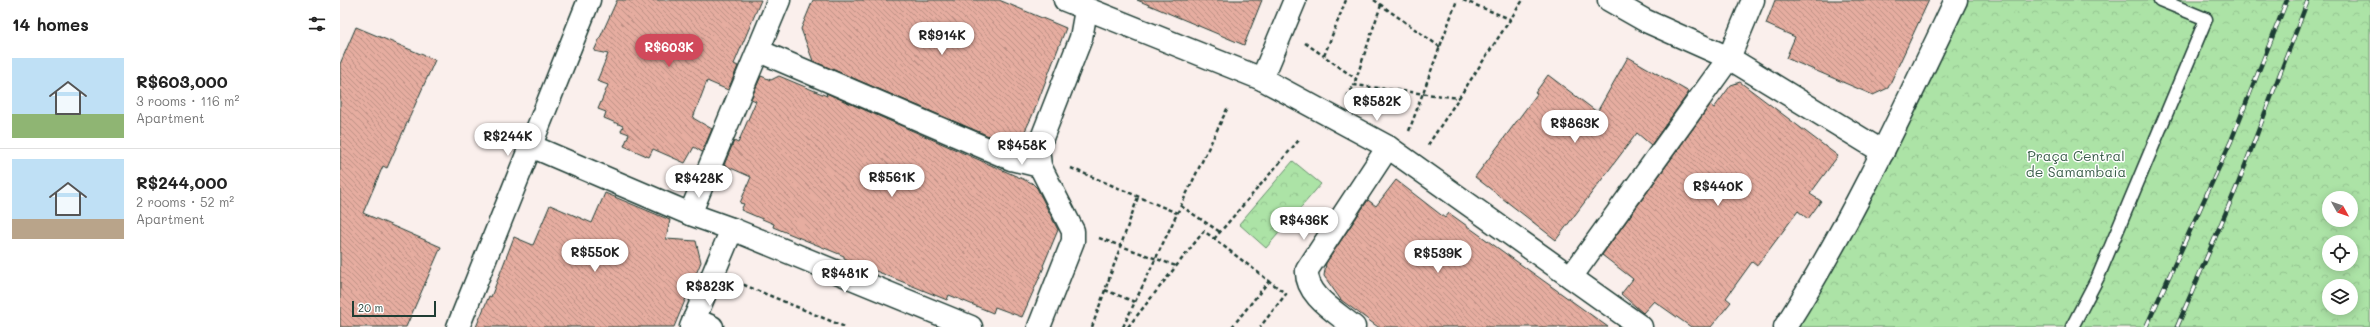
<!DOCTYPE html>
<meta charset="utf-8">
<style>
:root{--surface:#fff;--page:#f2f2f2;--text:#222;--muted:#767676;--line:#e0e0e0;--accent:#d1495b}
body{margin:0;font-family:Mali,sans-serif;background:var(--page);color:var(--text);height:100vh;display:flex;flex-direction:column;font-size:15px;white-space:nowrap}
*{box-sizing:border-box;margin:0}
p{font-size:13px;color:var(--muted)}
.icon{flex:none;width:22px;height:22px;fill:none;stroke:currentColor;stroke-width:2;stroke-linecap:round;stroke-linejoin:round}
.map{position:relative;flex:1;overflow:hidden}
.drawer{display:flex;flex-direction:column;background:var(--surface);width:340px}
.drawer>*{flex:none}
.needle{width:26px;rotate:130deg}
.tools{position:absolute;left:1982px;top:191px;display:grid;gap:8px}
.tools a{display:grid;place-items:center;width:36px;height:36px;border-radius:50%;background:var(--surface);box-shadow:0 2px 10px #0003;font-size:20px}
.scale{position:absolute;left:12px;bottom:10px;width:84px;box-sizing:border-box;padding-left:4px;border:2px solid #1f3d34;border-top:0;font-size:11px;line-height:14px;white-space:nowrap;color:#1f3d34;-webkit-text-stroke:3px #fff;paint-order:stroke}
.price{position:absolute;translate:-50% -34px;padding:0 9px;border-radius:14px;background:#fff;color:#222;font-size:13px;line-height:26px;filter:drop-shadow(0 1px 2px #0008)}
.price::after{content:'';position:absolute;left:50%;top:24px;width:12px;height:9px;margin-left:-6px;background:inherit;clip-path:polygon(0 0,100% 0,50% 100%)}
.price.on{background:var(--accent);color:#fff}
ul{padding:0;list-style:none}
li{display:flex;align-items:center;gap:12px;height:100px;padding:0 12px}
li+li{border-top:1px solid var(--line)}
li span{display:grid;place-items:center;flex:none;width:112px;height:80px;border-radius:0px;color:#555}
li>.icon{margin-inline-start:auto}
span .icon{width:48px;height:48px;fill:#fffc;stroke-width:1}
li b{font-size:17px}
h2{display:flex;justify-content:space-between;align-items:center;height:48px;padding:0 12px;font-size:17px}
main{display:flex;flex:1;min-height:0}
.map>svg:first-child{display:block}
.park{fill:url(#park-crowns);stroke:#66906d;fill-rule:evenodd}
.building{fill:url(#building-back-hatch);stroke:#1f3d34}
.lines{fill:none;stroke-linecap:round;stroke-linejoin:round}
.lane-casing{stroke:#1f3d34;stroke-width:15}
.street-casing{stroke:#1f3d34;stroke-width:25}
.path{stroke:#1f3d34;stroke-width:2.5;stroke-dasharray:4 3;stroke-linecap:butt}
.lane{stroke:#fff;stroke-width:12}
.street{stroke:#fff;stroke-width:22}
.rail-casing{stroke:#1f3d34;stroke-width:4.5}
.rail{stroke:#fff;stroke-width:3;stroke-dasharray:9;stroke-linecap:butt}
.labels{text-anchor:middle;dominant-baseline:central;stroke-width:3;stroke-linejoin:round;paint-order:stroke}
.park-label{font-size:14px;fill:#3b5e4b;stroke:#fff}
</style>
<main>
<section class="drawer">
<h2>14 homes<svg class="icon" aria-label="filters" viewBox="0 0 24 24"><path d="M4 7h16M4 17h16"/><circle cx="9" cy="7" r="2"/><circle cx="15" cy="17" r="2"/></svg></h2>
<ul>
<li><span style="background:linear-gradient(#bfe0f5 70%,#8fb573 0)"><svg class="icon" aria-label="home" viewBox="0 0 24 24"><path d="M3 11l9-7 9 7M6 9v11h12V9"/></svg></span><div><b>R$603,000</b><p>3 rooms · 116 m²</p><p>Apartment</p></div></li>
<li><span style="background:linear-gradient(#bfe0f5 75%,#b9a48a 0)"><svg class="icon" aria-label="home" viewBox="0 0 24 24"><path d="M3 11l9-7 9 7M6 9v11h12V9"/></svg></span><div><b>R$244,000</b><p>2 rooms · 52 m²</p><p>Apartment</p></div></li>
</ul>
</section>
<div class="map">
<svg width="2030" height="327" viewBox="0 0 2030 327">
<defs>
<pattern id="park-crowns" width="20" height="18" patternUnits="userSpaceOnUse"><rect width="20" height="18" fill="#ace3a6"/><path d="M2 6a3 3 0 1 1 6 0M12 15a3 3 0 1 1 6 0" fill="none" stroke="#94c490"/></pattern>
<pattern id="building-back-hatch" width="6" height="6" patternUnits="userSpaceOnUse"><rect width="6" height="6" fill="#e6ada0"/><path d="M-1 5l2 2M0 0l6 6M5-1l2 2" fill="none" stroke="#ba8e83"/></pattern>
</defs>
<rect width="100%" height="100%" fill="#faefec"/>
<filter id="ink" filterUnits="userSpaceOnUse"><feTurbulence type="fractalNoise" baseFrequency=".025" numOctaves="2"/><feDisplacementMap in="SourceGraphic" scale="8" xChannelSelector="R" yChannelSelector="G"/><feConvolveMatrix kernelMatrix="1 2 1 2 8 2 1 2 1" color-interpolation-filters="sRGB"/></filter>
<g filter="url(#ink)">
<g class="park">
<path d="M1616 0H2030V327H1443ZM1989 198H2011V220H1989ZM1989 242H2011V264H1989ZM1989 286H2011V308H1989Z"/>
<path d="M953 161 981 184 926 248 899 224Z"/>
</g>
<g class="building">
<path d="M277 0H421L394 64 398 66 388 90 367 81 353 118 372 129 362 152 354 147 345 163 313 149 309 157 284 146 289 134 281 131 283 126 264 118 266 112 258 109 268 85 257 81 268 54 254 51Z"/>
<path d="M473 0H659L726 28 693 114 677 148 473 61 461 29Z"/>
<path d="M797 0H922L904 45Z"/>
<path d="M1435 0H1589L1548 88 1533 95 1446 58 1455 37 1426 24Z"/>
<path d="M16 27 95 60 47 168 43 166 23 213 101 247 66 327H0V64Z"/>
<path d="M1288 57 1349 92 1311 145 1297 133 1216 240 1135 177 1197 94 1195 93 1208 75 1257 112Z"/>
<path d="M421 76 431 80 439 76 487 96 486 93 692 183 697 188 718 230 703 266 704 267 682 317 655 307 653 313 609 295 607 300 504 258V256L433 227 434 224 401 210 404 204 400 203 411 177 384 165 394 141 398 143 416 101 411 99Z"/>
<path d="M1400 82 1498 156 1470 194 1481 201 1468 219 1458 211 1417 266 1412 262 1386 298 1391 302 1371 327H1351L1314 301 1303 313 1281 294 1293 279 1262 255 1370 105 1374 108 1391 85Z"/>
<path d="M1056 180 1105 218 1109 213 1268 327H1038L1001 300 984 276 986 263 1028 200 1036 206Z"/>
<path d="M265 193 330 220 326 239 356 241 361 262 334 327H136L149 296 151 297 174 237 193 245 210 205 252 223Z"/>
</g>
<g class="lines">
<g class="lane-casing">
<path id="lane" d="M1732 327 1758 277 1866 19 1820 0"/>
</g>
<g class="street-casing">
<g id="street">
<path d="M725 0 922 79 1048 147 1301 327"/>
<path d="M1269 0 1306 21 1389 58 1543 152"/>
<path d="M419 51 671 159 700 166"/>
<path d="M922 79 955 0"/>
<path d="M191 146 350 214 392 229 351 327"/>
<path d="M350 214 439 0"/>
<path d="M392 229 631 327"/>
<path d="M1231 277 1389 58 1413 0"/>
<path d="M354 319 372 327"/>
<path d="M118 327 249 0"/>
<path d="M699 327 733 241V231L700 166 698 148 741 38 746 10"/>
<path d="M1014 327C996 312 965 295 967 270L1048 147"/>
<path d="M1445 327C1511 223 1563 111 1616 0"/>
</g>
</g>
<g class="path">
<path d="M1006 0 984 56 1016 79"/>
<path d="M1034 0 1100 47"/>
<path d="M1123 0 1170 19"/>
<path d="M1041 5 1014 85 1119 98"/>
<path d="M965 43 984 56"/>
<path d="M1007 97 1014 85"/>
<path d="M1034 112 1045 89"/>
<path d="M1069 131 1117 0"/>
<path d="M1088 145 1183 0"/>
<path d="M731 168 837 213"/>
<path d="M841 206 880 232"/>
<path d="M759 238 836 266"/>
<path d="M874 239 959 140"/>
<path d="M397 282 505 327"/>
<path d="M765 290 795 302"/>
<path d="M752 327 798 197"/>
<path d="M783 327 888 107"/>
<path d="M788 327 864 231 946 294 920 327"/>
<path d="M892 327 929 281"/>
</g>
<use href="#lane" class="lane"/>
<use href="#street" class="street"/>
<g class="rail-casing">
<g id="rail">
<path d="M1806 327 1891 141 1947 0"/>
<path d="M1837 327 1898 184 1968 0"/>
</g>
</g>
<use href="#rail" class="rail"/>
</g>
</g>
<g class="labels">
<g class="park-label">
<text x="1736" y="155">Praça Central<tspan x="1736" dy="16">de Samambaia</tspan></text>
</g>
</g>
</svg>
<div class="tools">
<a><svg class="needle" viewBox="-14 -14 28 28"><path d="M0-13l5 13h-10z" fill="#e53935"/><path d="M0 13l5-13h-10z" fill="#767676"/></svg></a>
<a><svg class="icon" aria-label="locate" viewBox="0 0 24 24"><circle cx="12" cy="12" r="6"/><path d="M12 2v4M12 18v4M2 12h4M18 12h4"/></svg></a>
<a><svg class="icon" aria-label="layers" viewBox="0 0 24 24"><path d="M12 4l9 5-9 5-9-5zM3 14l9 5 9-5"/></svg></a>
</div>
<div class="scale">20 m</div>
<b class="price" style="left:602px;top:56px">R$914K</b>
<b class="price on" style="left:329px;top:68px">R$603K</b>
<b class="price" style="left:1037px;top:122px">R$582K</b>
<b class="price" style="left:1235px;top:144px">R$863K</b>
<b class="price" style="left:168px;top:157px">R$244K</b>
<b class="price" style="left:682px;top:166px">R$458K</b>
<b class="price" style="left:552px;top:198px">R$561K</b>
<b class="price" style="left:359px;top:199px">R$428K</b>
<b class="price" style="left:1378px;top:207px">R$440K</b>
<b class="price" style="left:964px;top:241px">R$436K</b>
<b class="price" style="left:255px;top:273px">R$550K</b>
<b class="price" style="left:1098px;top:274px">R$539K</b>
<b class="price" style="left:505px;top:294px">R$481K</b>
<b class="price" style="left:370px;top:307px">R$823K</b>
</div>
</main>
